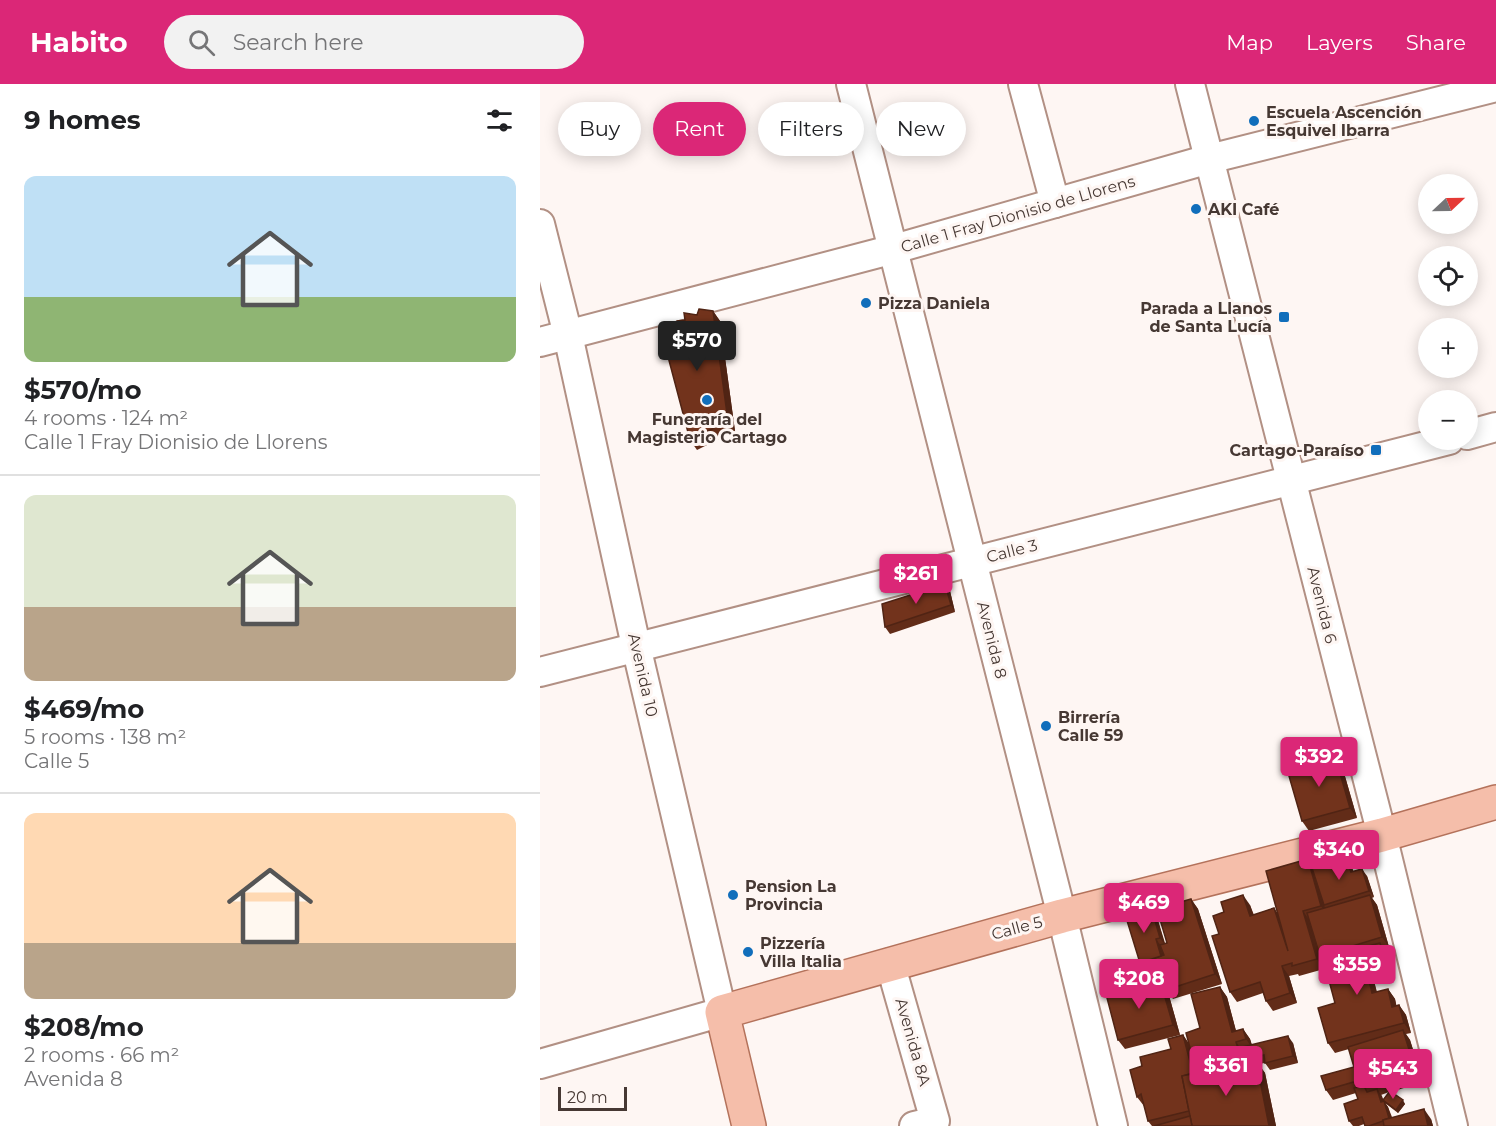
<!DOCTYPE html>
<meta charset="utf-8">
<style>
:root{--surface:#fff;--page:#f2f2f2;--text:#202124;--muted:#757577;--line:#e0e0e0;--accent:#db2777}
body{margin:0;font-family:Montserrat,sans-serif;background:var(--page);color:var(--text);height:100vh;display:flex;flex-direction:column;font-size:22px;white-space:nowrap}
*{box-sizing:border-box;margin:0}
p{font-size:20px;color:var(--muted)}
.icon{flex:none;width:33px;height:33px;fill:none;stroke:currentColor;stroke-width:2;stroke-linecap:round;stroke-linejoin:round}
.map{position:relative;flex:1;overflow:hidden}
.panel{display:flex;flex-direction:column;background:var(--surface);width:540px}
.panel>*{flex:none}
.hud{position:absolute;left:18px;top:18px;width:570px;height:54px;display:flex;gap:12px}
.needle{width:39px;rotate:68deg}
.controls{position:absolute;left:878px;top:90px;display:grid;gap:12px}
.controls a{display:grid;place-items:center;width:60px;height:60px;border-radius:50%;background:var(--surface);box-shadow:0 3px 15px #0003;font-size:30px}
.scale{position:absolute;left:18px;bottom:15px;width:69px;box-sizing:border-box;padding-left:6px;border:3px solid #463833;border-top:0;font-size:16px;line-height:21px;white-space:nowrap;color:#463833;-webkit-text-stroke:4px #fef6f3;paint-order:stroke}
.price{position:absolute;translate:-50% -51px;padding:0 14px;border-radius:6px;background:var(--accent);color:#fff;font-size:20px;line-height:39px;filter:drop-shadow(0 2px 3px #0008)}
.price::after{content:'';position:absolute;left:50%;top:36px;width:18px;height:14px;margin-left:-9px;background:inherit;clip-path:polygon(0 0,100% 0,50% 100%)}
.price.active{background:#222;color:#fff}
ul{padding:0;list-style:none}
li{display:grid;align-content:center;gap:12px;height:318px;padding:0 24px}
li+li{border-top:2px solid var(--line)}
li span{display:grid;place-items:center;height:186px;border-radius:12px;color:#555}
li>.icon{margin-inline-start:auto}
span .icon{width:108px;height:108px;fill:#fffc;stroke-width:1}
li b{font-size:26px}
h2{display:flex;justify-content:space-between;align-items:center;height:72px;padding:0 24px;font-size:26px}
.chip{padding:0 21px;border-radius:27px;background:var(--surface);box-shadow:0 3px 15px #0003;font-size:21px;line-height:54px}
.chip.active{background:var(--accent);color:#fff}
header{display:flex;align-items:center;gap:36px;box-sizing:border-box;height:84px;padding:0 30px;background:var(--accent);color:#fff}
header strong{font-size:28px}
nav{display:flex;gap:33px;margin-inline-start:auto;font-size:21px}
.search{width:420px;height:54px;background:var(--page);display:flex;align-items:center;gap:15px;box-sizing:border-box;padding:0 21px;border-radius:33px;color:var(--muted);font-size:22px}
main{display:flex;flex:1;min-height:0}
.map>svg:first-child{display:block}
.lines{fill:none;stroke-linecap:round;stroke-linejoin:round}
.minor-casing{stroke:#b29084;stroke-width:32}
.major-casing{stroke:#b4725b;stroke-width:36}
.minor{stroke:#fff;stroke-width:28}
.major{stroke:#f5beaa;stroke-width:33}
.wall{fill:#622c18;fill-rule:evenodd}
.shaded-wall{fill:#502414}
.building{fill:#72331c;stroke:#502414;stroke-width:1.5}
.poi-dot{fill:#116ebb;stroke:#fef6f3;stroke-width:2}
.labels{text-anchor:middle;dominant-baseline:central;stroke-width:6;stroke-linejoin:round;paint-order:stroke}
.poi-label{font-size:16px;font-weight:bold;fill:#463833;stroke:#fef6f3;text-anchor:start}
.street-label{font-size:16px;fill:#463833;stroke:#fef6f3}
</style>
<header>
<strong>Habito</strong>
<div class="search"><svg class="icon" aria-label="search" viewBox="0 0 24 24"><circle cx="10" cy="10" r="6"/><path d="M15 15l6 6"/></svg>Search here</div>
<nav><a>Map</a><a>Layers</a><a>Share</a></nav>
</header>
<main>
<section class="panel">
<h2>9 homes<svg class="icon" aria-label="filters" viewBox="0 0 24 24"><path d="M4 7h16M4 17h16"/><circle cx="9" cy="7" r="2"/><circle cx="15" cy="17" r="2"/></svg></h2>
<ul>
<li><span style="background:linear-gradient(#bfe0f5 65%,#8fb573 0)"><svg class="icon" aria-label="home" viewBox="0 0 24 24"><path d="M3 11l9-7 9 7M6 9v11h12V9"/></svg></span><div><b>$570/mo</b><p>4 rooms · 124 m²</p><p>Calle 1 Fray Dionisio de Llorens</p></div></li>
<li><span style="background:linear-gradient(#dfe7d0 60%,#b9a48a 0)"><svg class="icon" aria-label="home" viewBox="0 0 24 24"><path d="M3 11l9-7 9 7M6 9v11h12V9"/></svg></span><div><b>$469/mo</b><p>5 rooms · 138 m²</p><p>Calle 5</p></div></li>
<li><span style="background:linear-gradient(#ffd9b3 70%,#b9a48a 0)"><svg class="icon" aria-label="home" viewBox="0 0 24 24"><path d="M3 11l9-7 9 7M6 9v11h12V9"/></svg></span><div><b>$208/mo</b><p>2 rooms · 66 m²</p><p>Avenida 8</p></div></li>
</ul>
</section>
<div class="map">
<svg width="956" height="1042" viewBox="0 0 956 1042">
<rect width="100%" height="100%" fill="#fef6f3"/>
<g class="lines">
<g class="minor-casing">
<g id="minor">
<path d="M311 0 522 832 573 1042"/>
<path d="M483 0 515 119"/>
<path d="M650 0 842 751 913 1042"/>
<path d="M0 140 28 251 96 562 182 928 0 980"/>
<path d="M0 258 354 165 669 75 956 3"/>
<path d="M927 351 956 343"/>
<path d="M0 588 909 356"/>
<path d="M350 879 395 1037 374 1042"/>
</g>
</g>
<g class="major-casing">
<path id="major" d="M209 1042 182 928 522 832 842 751 956 718"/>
</g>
<use href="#minor" class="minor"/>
<use href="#major" class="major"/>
</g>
<g class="wall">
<path d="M173 227 180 237 195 347 157 366 150 356 145 236 157 231Z"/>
<path d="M410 507 415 528 350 550 345 543Z"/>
<path d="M795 672 802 682 817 734 769 747 762 737Z"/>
<path d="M811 780 813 788 827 792 834 813 832 814 837 821 849 863 844 865 847 869 853 892 834 897 837 908 848 905 855 915 856 921H859L866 931 871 949 866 950 870 956 883 998 851 1008 865 1020 858 1029 845 1019 848 1023 852 1033 891 1035 893 1042H825L824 1040 819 1042H813L809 1037 818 1015 816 1009 793 1016 786 1006 814 983 809 965 795 969 788 959 795 919 785 879 780 873 784 885 759 892 758 890 749 892 757 919 733 927 726 917 723 909 697 918 690 908 679 850 710 821 714 831 734 824 738 831 774 783ZM849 1008 843 1016 841 1011Z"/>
<path d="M651 815 658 825 682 900 633 915 628 908 640 951 585 965 578 956 568 910 599 882 611 823 616 830 625 859H627Z"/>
<path d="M680 903 687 913 696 947 703 945 710 955 712 961 753 959 758 979 730 986 725 979 718 980 725 989 736 1042H612L608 1037 604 1022 597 1013 602 982 631 965 643 951 649 960 660 944Z"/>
</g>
<g class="shaded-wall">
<path d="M173 227 180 237 195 347 188 337Z"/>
<path d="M405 500 410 507 415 528 411 521Z"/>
<path d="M795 672 802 682 817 734 810 724Z"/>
<path d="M806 773 811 780 816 795 811 788Z"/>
<path d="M768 775 775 785 784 821 788 832 781 822Z"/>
<path d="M822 785 827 792 834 813 829 807Z"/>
<path d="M703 811 710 821 717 842 710 832Z"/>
<path d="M830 811 837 821 849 863 842 853Z"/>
<path d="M651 815 658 825 682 900 675 890Z"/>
<path d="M611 823 616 830 625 861 620 854Z"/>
<path d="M734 824 741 834 748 867Z"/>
<path d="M763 827 770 837 784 885 777 875Z"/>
<path d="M616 855 621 862 626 879 621 872Z"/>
<path d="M840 859 847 869 853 892 846 882Z"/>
<path d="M742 882 749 892 757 919 750 909Z"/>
<path d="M827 887 834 897 839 919 832 909Z"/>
<path d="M620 896 628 908 640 951 633 941Z"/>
<path d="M680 903 687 913 699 958 692 948Z"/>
<path d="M848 905 855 915 859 933 852 923Z"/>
<path d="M859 921 866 931 871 949 864 939Z"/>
<path d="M703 945 710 955 713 965 706 955Z"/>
<path d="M863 946 870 956 883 998 876 988Z"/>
<path d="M643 951 650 961 661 1003 654 993Z"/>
<path d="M748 952 753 959 758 979 753 972Z"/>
<path d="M696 958 703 968 708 984 701 974Z"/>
<path d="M716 976 725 989 736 1042H729Z"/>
<path d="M837 1005 842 1012 846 1024 841 1018Z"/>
<path d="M863 1016 865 1020 858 1029 856 1026Z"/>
<path d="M844 1017 848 1023 854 1042 850 1035Z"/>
<path d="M884 1025 891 1035 893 1042H888Z"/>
</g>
<g class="building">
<path d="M159 225 173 227 188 337 150 356 121 246 135 244 137 237 145 236 144 229 157 231Z"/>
<path d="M405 500 411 521 345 543 342 520Z"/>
<path d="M795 672 810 724 762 737 747 685Z"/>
<path d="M806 773 811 788 822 785 829 807 784 821 772 784Z"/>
<path d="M768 775 781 822 763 827 777 875 752 882V879L742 882 750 909 726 917 720 898 690 908 672 852 679 850 673 832 684 828 681 818 703 811 710 832 734 824 748 867 726 787Z"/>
<path d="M830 811 842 853 780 872 767 829Z"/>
<path d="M651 815 675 890 626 906 622 893 605 899 599 879 624 871 620 861 627 859 617 825Z"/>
<path d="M611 823 620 854 616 855 621 872 600 879 585 830Z"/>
<path d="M840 859 846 882 827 887 832 909 848 905 852 923 859 921 864 939 788 959 778 924 795 919 783 874Z"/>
<path d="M599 882 603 897 576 903 577 907 568 910 563 891Z"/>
<path d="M620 896 633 941 578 956 566 910Z"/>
<path d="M680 903 692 948 703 945 706 955 696 958 701 974 656 986 646 949 660 944 651 910Z"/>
<path d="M863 946 876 988 827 1003 824 995 786 1006 781 992 814 983 808 963Z"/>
<path d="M643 951 653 989 642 992 649 1027 608 1037 601 1010 597 1013 590 986 602 982 600 973 631 965 628 955Z"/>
<path d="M748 952 753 972 725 979 724 971 705 976 702 963Z"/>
<path d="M716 976 729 1042H652L642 992Z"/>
<path d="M824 1002 827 1008 837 1005 841 1018 844 1017 849 1034 843 1036V1037L829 1042H825L822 1033 809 1037 804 1020 818 1015 814 1004Z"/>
<path d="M850 1007 863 1016 856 1026 843 1016Z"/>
<path d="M884 1025 888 1042H844L843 1036Z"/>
<path d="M650 1032 652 1042H614Z"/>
</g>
<g class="poi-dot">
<circle cx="714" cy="37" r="6"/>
<circle cx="656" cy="125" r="6"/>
<circle cx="326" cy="219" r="6"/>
<rect x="738" y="227" width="12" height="12" rx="3"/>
<circle cx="167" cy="316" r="6"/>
<rect x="830" y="360" width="12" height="12" rx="3"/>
<circle cx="506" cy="642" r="6"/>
<circle cx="193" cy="811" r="6"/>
<circle cx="208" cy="868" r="6"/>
</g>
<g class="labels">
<g class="poi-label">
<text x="726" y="28">Escuela Ascención<tspan x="726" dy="18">Esquivel Ibarra</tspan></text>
<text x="668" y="125">AKI Café</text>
<text x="338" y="219">Pizza Daniela</text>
<text x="732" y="224" text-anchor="end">Parada a Llanos<tspan x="732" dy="18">de Santa Lucía</tspan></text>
<text x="167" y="335" text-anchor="middle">Funeraría del<tspan x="167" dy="18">Magisterio Cartago</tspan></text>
<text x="824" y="366" text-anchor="end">Cartago-Paraíso</text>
<text x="518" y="633">Birrería<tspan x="518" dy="18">Calle 59</tspan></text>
<text x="205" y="802">Pension La<tspan x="205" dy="18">Provincia</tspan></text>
<text x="220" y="859">Pizzería<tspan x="220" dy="18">Villa Italia</tspan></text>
</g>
<g class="street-label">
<text transform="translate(478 130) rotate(-16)">Calle 1 Fray Dionisio de Llorens</text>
<text transform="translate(472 467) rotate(-14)">Calle 3</text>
<text transform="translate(782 521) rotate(76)">Avenida 6</text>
<text transform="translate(452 556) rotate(76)">Avenida 8</text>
<text transform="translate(103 591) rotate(77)">Avenida 10</text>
<text transform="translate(477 844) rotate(-15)">Calle 5</text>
<text transform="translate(373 958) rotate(74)">Avenida 8A</text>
</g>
</g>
</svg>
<div class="controls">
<a><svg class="needle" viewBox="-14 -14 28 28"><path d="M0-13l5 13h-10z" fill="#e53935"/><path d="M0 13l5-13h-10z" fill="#757577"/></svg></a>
<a><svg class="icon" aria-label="locate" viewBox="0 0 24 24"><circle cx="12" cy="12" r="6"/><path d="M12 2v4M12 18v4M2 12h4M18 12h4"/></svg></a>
<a>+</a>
<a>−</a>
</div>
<div class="scale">20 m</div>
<b class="price active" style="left:157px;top:288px">$570</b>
<b class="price" style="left:376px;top:521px">$261</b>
<b class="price" style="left:779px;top:704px">$392</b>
<b class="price" style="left:799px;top:797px">$340</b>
<b class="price" style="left:604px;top:850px">$469</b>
<b class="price" style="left:817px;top:912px">$359</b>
<b class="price" style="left:599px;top:926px">$208</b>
<b class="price" style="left:686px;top:1013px">$361</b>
<b class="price" style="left:853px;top:1016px">$543</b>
<div class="hud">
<a class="chip">Buy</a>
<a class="chip active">Rent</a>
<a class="chip">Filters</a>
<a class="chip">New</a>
</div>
</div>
</main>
